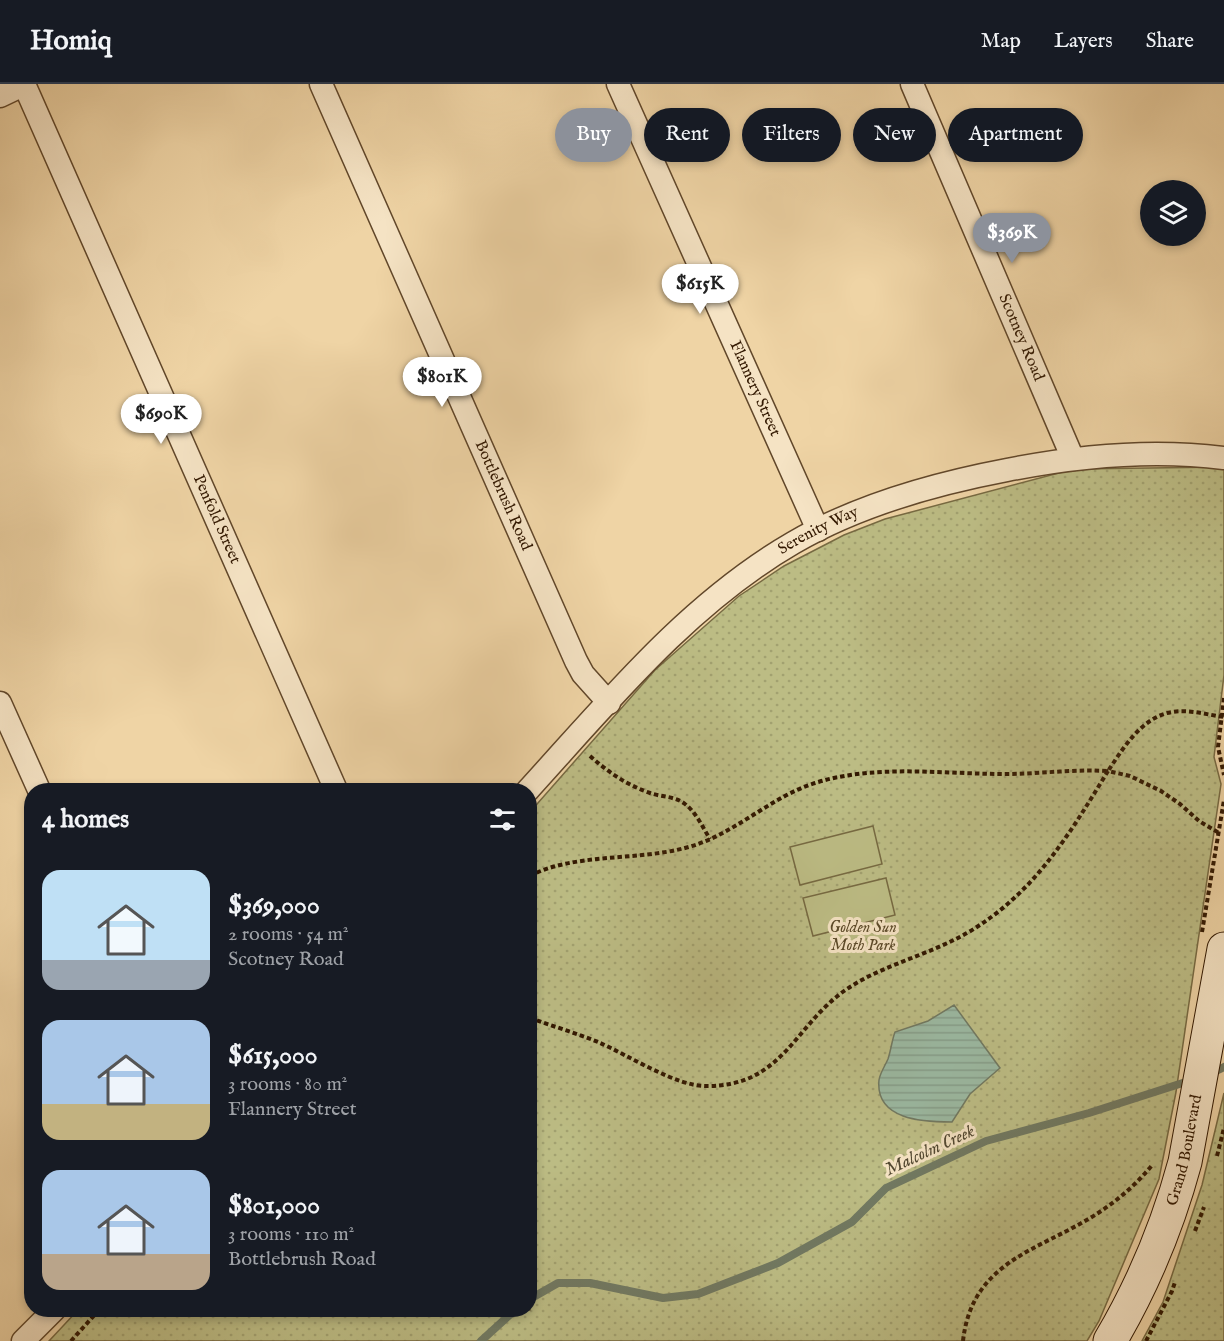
<!DOCTYPE html>
<meta charset="utf-8">
<style>
:root{--surface:#171b24;--page:#242831;--text:#f1f3f6;--muted:#9ea1a6;--line:#363941;--accent:#8c9099}
body{margin:0;font-family:"IM FELL English",serif;background:var(--page);color:var(--text);height:100vh;display:flex;flex-direction:column;font-size:22px;white-space:nowrap}
*{box-sizing:border-box;margin:0}
p{font-size:20px;color:var(--muted)}
.icon{flex:none;width:33px;height:33px;fill:none;stroke:currentColor;stroke-width:2;stroke-linecap:round;stroke-linejoin:round}
.map{position:relative;flex:1;overflow:hidden}
.sheet{position:absolute;left:24px;top:699px;width:513px;height:534px;display:flex;flex-direction:column;background:var(--surface);border-radius:24px;box-shadow:0 3px 9px #0003}
.sheet>*{flex:none}
.guide{position:absolute;left:555px;top:24px;width:570px;height:54px;display:flex;gap:12px}
.controls{position:absolute;left:1140px;top:96px;display:grid;gap:12px}
.controls a{display:grid;place-items:center;width:66px;height:66px;border-radius:50%;background:var(--surface);box-shadow:0 3px 9px #0003;font-size:30px}
.price{position:absolute;translate:-50% -51px;padding:0 14px;border-radius:21px;background:#fff;color:#222;font-size:20px;line-height:39px;filter:drop-shadow(0 2px 3px #0008)}
.price::after{content:'';position:absolute;left:50%;top:36px;width:18px;height:14px;margin-left:-9px;background:inherit;clip-path:polygon(0 0,100% 0,50% 100%)}
.price.selected{background:var(--accent);color:#fff}
ul{padding:0;list-style:none}
li{display:flex;align-items:center;gap:18px;height:150px;padding:0 18px}
li span{display:grid;place-items:center;flex:none;width:168px;height:120px;border-radius:18px;color:#555}
li>.icon{margin-inline-start:auto}
span .icon{width:72px;height:72px;fill:#fffc;stroke-width:1}
li b{font-size:26px}
h2{display:flex;justify-content:space-between;align-items:center;height:72px;padding:0 18px;font-size:26px}
.tag{padding:0 21px;border-radius:27px;background:var(--surface);box-shadow:0 3px 9px #0003;font-size:21px;line-height:54px}
.tag.selected{background:var(--accent);color:#fff}
header{display:flex;align-items:center;gap:36px;box-sizing:border-box;height:84px;padding:0 30px;background:var(--surface);border-bottom:2px solid var(--line)}
header strong{font-size:28px}
nav{display:flex;gap:33px;margin-inline-start:auto;font-size:21px}
.map>svg:first-child{display:block}
.park{fill:url(#park-dots);stroke:#776a42;stroke-width:1.5}
.pitch{fill:#bcbc84;stroke:#776a42;stroke-width:1.5}
.water{fill:url(#water-rules);stroke:#717962;stroke-width:1.5}
.lines{fill:none;stroke-linecap:round;stroke-linejoin:round}
.stream{stroke:#717962;stroke-width:8}
.street-casing{stroke:#61472a;stroke-width:25}
.secondary-casing{stroke:#321801;stroke-width:35}
.path{stroke:#321801;stroke-width:4;stroke-dasharray:4.5 3;stroke-linecap:butt}
.street{stroke:#f5e3c4;stroke-width:22}
.secondary{stroke:#f5e3c4;stroke-width:33}
.labels{text-anchor:middle;dominant-baseline:central;stroke-width:6;stroke-linejoin:round;paint-order:stroke}
.street-label{font-size:16px;fill:#321801;stroke:#f5e3c4}
.park-label{font-size:16px;font-style:italic;fill:#5b4928;stroke:#f5e3c4}
.water-label{font-size:18px;font-style:italic;fill:#524831;stroke:#f5e3c4}
</style>
<header>
<strong>Homiq</strong>
<nav><a>Map</a><a>Layers</a><a>Share</a></nav>
</header>
<div class="map">
<svg width="1224" height="1257" viewBox="0 0 1224 1257">
<defs>
<pattern id="park-dots" width="8" height="8" patternUnits="userSpaceOnUse" patternTransform="scale(1.5)"><rect width="8" height="8" fill="#bcbc84"/><path d="M2 2h.1M6 6h.1" fill="none" stroke="#a2a170" stroke-width="1.8" stroke-linecap="round"/></pattern>
<pattern id="water-rules" width="6" height="5" patternUnits="userSpaceOnUse" patternTransform="scale(1.5)"><rect width="6" height="5" fill="#9bb9a2"/><path d="M0 2.5h6" fill="none" stroke="#869e8a"/></pattern>
</defs>
<rect width="100%" height="100%" fill="#efd4a5"/>
<filter id="stains"><feTurbulence type="fractalNoise" baseFrequency=".00333" numOctaves="4"/><feColorMatrix values="0 0 0 0 .2 0 0 0 0 .09 0 0 0 0 .02 0 0 0 .5 -.17"/></filter>
<radialGradient id="worn" r=".72"><stop offset=".6" stop-color="#630" stop-opacity="0"/><stop offset="1" stop-color="#630" stop-opacity=".3"/></radialGradient>
<g class="park">
<path d="M1224 383V591L1214 673 1221 700 1176 1008 1159 1095 1099 1237 1087 1257H49L78 1226H530V728L655 586 739 512 784 482 844 451 885 435 1074 385Z"/>
<path d="M1224 1009V1257H1142L1163 1218 1202 1101Z"/>
</g>
<g class="pitch">
<path d="M873 742 882 780 800 801 790 763Z"/>
<path d="M886 794 895 831 813 852 803 814Z"/>
</g>
<path class="water" d="M954 921 1000 984 970 1010 952 1038C923 1038 875 1036 879 996 880 989 885 982 888 975 891 966 892 956 895 948L928 937Z"/>
<g class="lines">
<g class="stream">
<path d="M1212 989 1224 983"/>
<path d="M530 1215 558 1199H590L663 1214 698 1210 778 1179 852 1138 886 1104 986 1057 1089 1029 1192 996"/>
<path d="M481 1257 515 1226"/>
</g>
<g class="street-casing">
<g id="street">
<path id="s1" d="M24 0 336 706"/>
<path id="s2" d="M321 0 576 577 583 590 609 619"/>
<path id="s3" d="M618 0 818 446"/>
<path id="s4" d="M912 0 1073 375"/>
<path d="M0 12 25 0"/>
<path d="M0 619 39 706"/>
<path id="s5" d="M528 706C609 617 688 520 793 459 858 421 933 400 1007 386 1077 372 1153 365 1224 374"/>
<path d="M23 1257 54 1226"/>
</g>
</g>
<g class="secondary-casing">
<g id="secondary">
<path id="s6" d="M1110 1257C1143 1201 1168 1141 1185 1078L1224 865"/>
</g>
</g>
<g class="path">
<path d="M1224 614 1218 663 1224 691"/>
<path d="M590 672C608 688 627 701 650 709 661 713 675 712 685 720 696 728 703 744 710 755"/>
<path d="M530 792C573 769 636 777 685 764 733 752 770 713 815 699 875 680 942 690 1004 690 1039 690 1073 685 1108 687 1124 663 1142 633 1172 628 1189 625 1208 631 1224 633"/>
<path d="M1202 848 1224 716"/>
<path d="M530 934C552 942 576 949 598 958 628 971 677 1003 707 1002 782 1002 793 944 844 907 881 881 927 872 967 849 1034 810 1069 751 1108 687L1130 692 1161 707 1180 720 1199 737 1219 749"/>
<path d="M1217 1072 1224 1044"/>
<path d="M1195 1147 1204 1123"/>
<path d="M71 1257 99 1226"/>
<path d="M963 1257C972 1177 1038 1167 1095 1131 1117 1117 1136 1101 1153 1080"/>
<path d="M1146 1257 1172 1207 1175 1198"/>
</g>
<use href="#street" class="street"/>
<use href="#secondary" class="secondary"/>
</g>
<g class="labels">
<g class="street-label">
<text stroke="none"><textPath href="#s4" startOffset="276">Scotney Road</textPath></text>
<text stroke="none"><textPath href="#s3" startOffset="334">Flannery Street</textPath></text>
<text stroke="none"><textPath href="#s2" startOffset="450">Bottlebrush Road</textPath></text>
<text stroke="none"><textPath href="#s1" startOffset="476">Penfold Street</textPath></text>
<text stroke="none"><textPath href="#s5" startOffset="392">Serenity Way</textPath></text>
<text stroke="none"><textPath href="#s6" startOffset="206">Grand Boulevard</textPath></text>
</g>
<g class="park-label">
<text x="863" y="844">Golden Sun<tspan x="863" dy="18">Moth Park</tspan></text>
</g>
<g class="water-label">
<text transform="translate(930 1067) rotate(-25)">Malcolm Creek</text>
</g>
</g>
<rect width="100%" height="100%" filter="url(#stains)"/>
<rect width="100%" height="100%" fill="url(#worn)"/>
</svg>
<div class="controls">
<a><svg class="icon" aria-label="layers" viewBox="0 0 24 24"><path d="M12 4l9 5-9 5-9-5zM3 14l9 5 9-5"/></svg></a>
</div>
<b class="price selected" style="left:1012px;top:180px">$369K</b>
<b class="price" style="left:700px;top:231px">$615K</b>
<b class="price" style="left:442px;top:324px">$801K</b>
<b class="price" style="left:161px;top:361px">$690K</b>
<div class="guide">
<a class="tag selected">Buy</a>
<a class="tag">Rent</a>
<a class="tag">Filters</a>
<a class="tag">New</a>
<a class="tag">Apartment</a>
</div>
<section class="sheet">
<h2>4 homes<svg class="icon" aria-label="filters" viewBox="0 0 24 24"><path d="M4 7h16M4 17h16"/><circle cx="9" cy="7" r="2"/><circle cx="15" cy="17" r="2"/></svg></h2>
<ul>
<li><span style="background:linear-gradient(#bfe0f5 75%,#9aa5b1 0)"><svg class="icon" aria-label="home" viewBox="0 0 24 24"><path d="M3 11l9-7 9 7M6 9v11h12V9"/></svg></span><div><b>$369,000</b><p>2 rooms · 54 m²</p><p>Scotney Road</p></div></li>
<li><span style="background:linear-gradient(#a9c7e8 70%,#c2b280 0)"><svg class="icon" aria-label="home" viewBox="0 0 24 24"><path d="M3 11l9-7 9 7M6 9v11h12V9"/></svg></span><div><b>$615,000</b><p>3 rooms · 80 m²</p><p>Flannery Street</p></div></li>
<li><span style="background:linear-gradient(#a9c7e8 70%,#b9a48a 0)"><svg class="icon" aria-label="home" viewBox="0 0 24 24"><path d="M3 11l9-7 9 7M6 9v11h12V9"/></svg></span><div><b>$801,000</b><p>3 rooms · 110 m²</p><p>Bottlebrush Road</p></div></li>
</ul>
</section>
</div>
